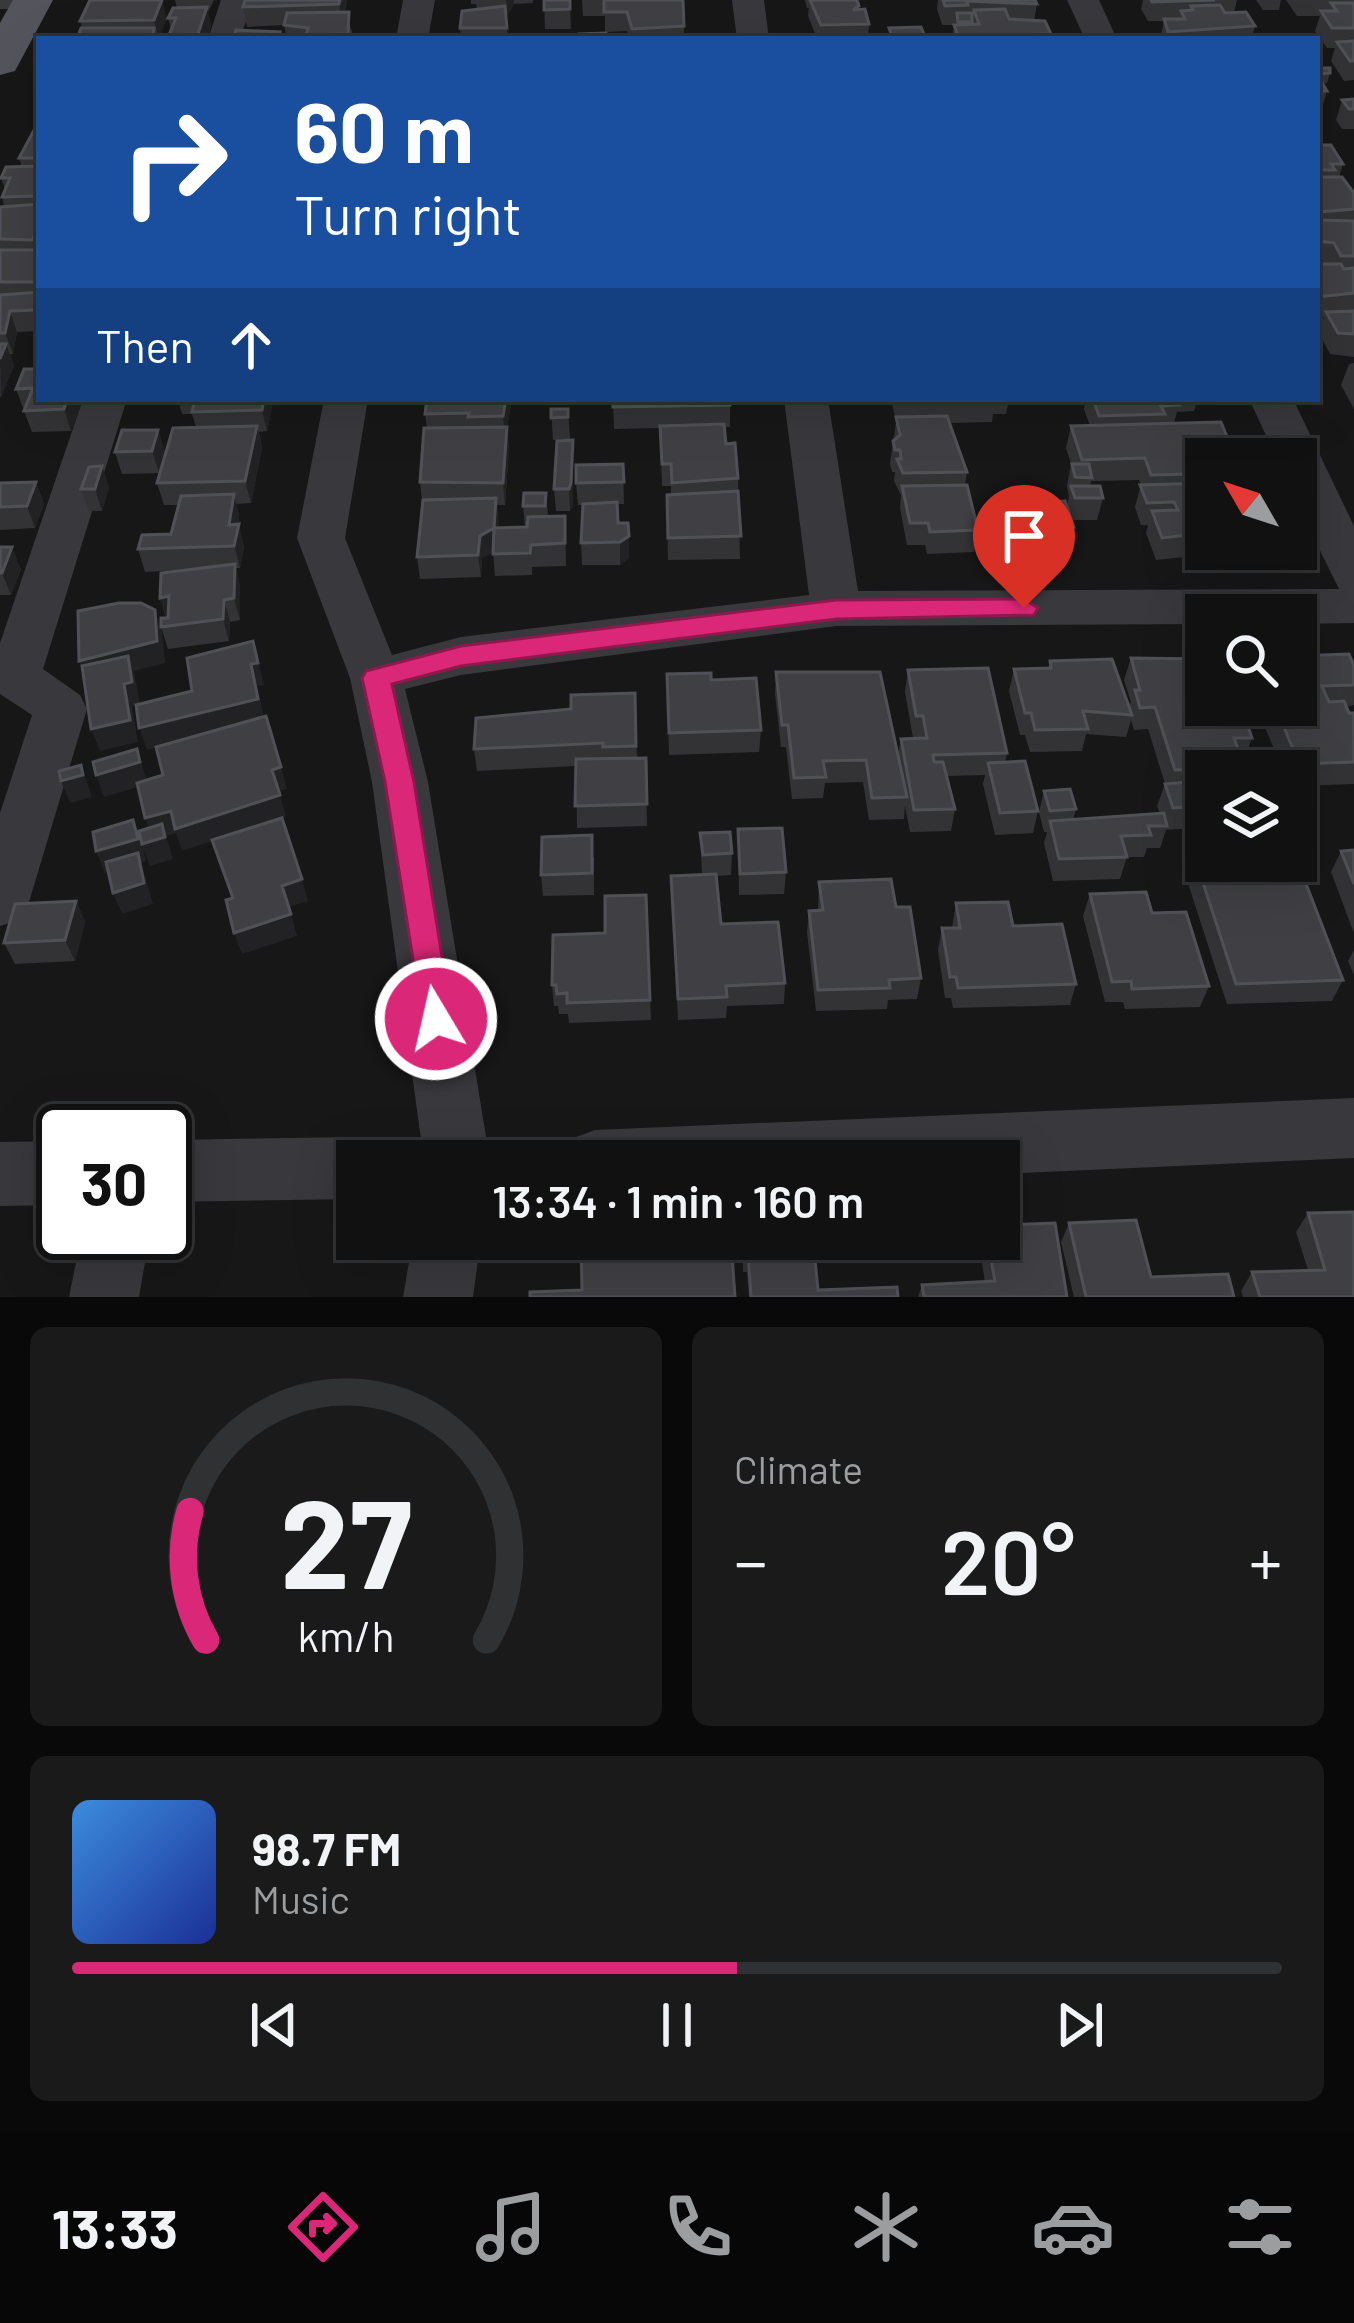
<!DOCTYPE html>
<meta charset="utf-8">
<style>
:root{--surface:#111112;--page:#1a1a1b;--text:#f1f3f6;--muted:#9c9d9f;--line:#303132;--accent:#db2777}
body{margin:0;font-family:Barlow,sans-serif;background:var(--page);color:var(--text);height:100vh;display:flex;flex-direction:column;font-size:45px;white-space:nowrap}
*{box-sizing:border-box;margin:0}
p{font-size:39px;color:var(--muted)}
.icon{flex:none;width:66px;height:66px;fill:none;stroke:currentColor;stroke-width:2;stroke-linecap:round;stroke-linejoin:round}
.map{position:relative;height:1297px;overflow:hidden}
.sheet{display:flex;flex-direction:column;gap:30px;padding:30px;background:#09090a;flex:1}
.sheet>*{flex:none}
.top-card{position:absolute;left:36px;top:36px;width:1284px;height:366px;border-radius:0px;box-shadow:0 12px 48px #0002,0 0 0 3px var(--line);background:#1a4fa0;color:#fff;overflow:hidden}
.needle{width:78px;rotate:309deg}
.buttons{position:absolute;left:1185px;top:438px;display:grid;gap:24px}
.buttons a{display:grid;place-items:center;width:132px;height:132px;border-radius:0px;background:var(--surface);box-shadow:0 12px 48px #0002,0 0 0 3px var(--line);font-size:60px}
.speed{position:absolute;left:36px;top:1104px;display:flex;gap:24px;font-size:60px;font-weight:700;text-align:center}
.speed>*{display:grid;place-content:center;width:156px;height:156px;border-radius:50%;background:var(--surface);box-shadow:0 12px 48px #0002,0 0 0 3px var(--line);line-height:1}
.speed .limit{border:6px solid #111;border-radius:18px;background:#fff;color:#111}
.pin{position:absolute;display:grid;place-items:center;width:102px;height:102px;color:#fff;margin:-123px -51px;border-radius:50% 50% 50% 0;rotate:-45deg;box-shadow:0 0 12px #0007}
.pin .icon{rotate:45deg}
.me{position:absolute;width:132px;margin:-66px;rotate:351deg;stroke-linejoin:round;filter:drop-shadow(0 0 9px #0008)}
.turn{display:flex;align-items:center;gap:42px;height:252px;padding:0 60px;font-size:54px}
.turn .icon{width:156px;height:156px;stroke-width:2.5}
.turn b{display:block;font-size:84px;line-height:102px}
.then{display:flex;align-items:center;height:114px;padding:0 60px;background:#0003;gap:24px;font-size:45px}
.big{font-size:90px;font-weight:600;line-height:1.1}
.sheet .card{flex:1;display:flex;flex-direction:column;justify-content:center;gap:18px;min-width:0;padding:0 42px;border-radius:18px;background:var(--page)}
.sheet .dial{align-items:center;gap:0}
.dial svg{height:312px;overflow:visible;fill:none;stroke:var(--line);stroke-width:7;stroke-linecap:round;text-anchor:middle}
.dial text{fill:var(--text);stroke:none}
.song{display:flex;align-items:center;gap:36px}
.cover{width:144px;height:144px;border-radius:18px;background:linear-gradient(135deg,hsl(210 70% 55%),hsl(230 70% 35%))}
.played{height:12px;border-radius:6px;background:linear-gradient(90deg,var(--accent) 55%,var(--line) 55%)}
.keys{display:flex;justify-content:space-around;direction:ltr}
.heat{display:flex;justify-content:space-between;align-items:center;font-size:66px;direction:ltr}
.sheet .tiles{flex:1;display:grid;gap:30px;grid-template-columns:1fr 1fr}
.card:last-child{grid-column:span 2}
.trip{position:absolute;left:336px;top:1140px;width:684px;height:120px;border-radius:0px;background:var(--surface);box-shadow:0 12px 48px #0002,0 0 0 3px var(--line);font-weight:600;line-height:120px;text-align:center}
.tab-bar{display:flex;height:192px;justify-content:space-around;align-items:center;background:#070707;color:var(--muted)}
.tab-bar .icon{width:84px;height:84px}
.tab-bar .on{color:var(--accent)}
.tab-bar b{font-size:54px;color:var(--text)}
.map>svg:first-child{display:block}
.lines{fill:none;stroke-linecap:round;stroke-linejoin:round}
.minor{fill:#38383d;fill-rule:evenodd}
.major{fill:#54555c;fill-rule:evenodd}
.wall{fill:#333336}
.shaded-wall{fill:#222224}
.building{fill:#404044;stroke:#505156;stroke-width:3}
.route{fill:#db2777;stroke:#8e194d;stroke-width:3}
</style>
<div class="map">
<svg width="1354" height="1297" viewBox="0 0 1354 1297">
<rect width="100%" height="100%" fill="#171718"/>
<g class="lines">
<path class="minor" d="M0,0H49L33,9H0Z
M221,0H253L240,39H208Z
M403,0H435L428,39H396Z
M732,0H764L769,39H737Z
M1067,0H1099L1117,39H1085Z
M83,399H127L43,669L80,695L87,709L29,902L21,919L0,926V813L32,715L0,694V643Z
M324,399H368L345,538L392,655L461,637L809,595L784,399H828L858,591L1339,589L1296,502V459H1277L1249,399H1293L1354,526V623L1296,624V615H1206V624L836,626L461,675L405,689L428,782L490,1161H424L372,782L350,678L297,538Z
M1354,1098V1158L999,1174V1161H562L571,1139L595,1130Z
M357,1137L381,1146L387,1161H357V1199L165,1202V1140Z
M63,1141V1205L0,1206V1142Z
M82,1233H150L139,1297H69Z
M413,1239H481L473,1297H403Z"/>
<path class="major" d="M13,0H53L15,71L0,75V23Z"/>
</g>
<path class="wall" d="M162,0L159,39H77L82,28L80,21Z
M175,0H214L208,12L211,26L207,39H170L171,30L168,18L177,8Z
M245,0H347L345,12L352,31V39H287L284,25L247,27L243,7Z
M471,0H533V3L514,4L506,17L508,36H461L460,28L477,9L476,4H471Z
M544,0H570L571,29H545Z
M582,0H683L684,36L692,39H629L627,31L605,32V16H583Z
M805,0H857L859,10L869,24L868,39H812V36H816L808,16L809,8H807Z
M938,0H1035L1037,4L1034,21L1051,34L1050,39H952L954,25H942L937,9Z
M1143,0H1237L1234,12L1255,26L1252,36L1254,39H1160L1164,21H1148L1141,9Z
M1256,0H1281L1279,10H1263Z
M1286,0H1354V80L1344,81L1331,61L1335,48H1327L1315,31L1320,16H1297Z
M1317,68L1330,73L1327,83L1323,84L1327,91L1321,111H1317Z
M1354,99V129H1342L1336,120L1342,100Z
M39,129V331L17,332L13,354H10L14,366L0,398V207L4,206L2,197L5,189L1,178L22,167L19,158Z
M1317,145L1343,164L1339,177L1354,193V357L1330,354L1319,333L1324,317L1317,318V264H1326L1317,263Z
M1354,363V409L1341,385L1349,364Z
M24,369L39,399H83L71,431L32,432L16,389Z
M178,399H272L273,402L267,431L259,432L262,448L251,503L236,504L239,516L238,524L244,547L240,568H236L240,586V620L230,622L229,641L168,649L161,627L166,618L160,598L180,570L145,572L138,549L171,534L179,505H164L157,483L196,427L192,414H182Z
M512,399L507,427L509,449L505,505H497L498,528L525,527L523,506L546,493L548,516H565L566,566L532,567V575L495,576L493,552L482,558L481,577L420,579L417,557L422,501L420,482L427,428L425,414Z
M530,399H569V400L530,401Z
M613,399L730,405V427H724L726,444L738,478L740,559L668,560L667,495H671V486H662L660,428L614,429Z
M891,399H1009L1006,414H993L992,422L949,423L967,472L965,485L978,530L974,552L927,554L925,545H907L900,508L901,495L894,481L895,472H892L890,463L896,422Z
M1086,399H1198L1194,411L1177,412L1174,423L1206,459V549H1241L1240,551L1156,560L1146,533L1148,525H1141L1135,507L1141,485L1139,480L1091,481L1090,486L1103,498L1097,520H1071L1074,527L1068,550L1031,551L1023,524L1028,502L1067,506L1069,496L1067,486L1071,464L1066,448L1071,426H1090L1084,409Z
M551,409H568L570,439L553,440Z
M158,430L165,452L159,473L122,474L115,452Z
M573,440V505L570,511H556L554,489Z
M623,464L624,504H617L618,523L629,558L620,565H582L581,543L583,505H578L576,483Z
M102,466L109,488L102,511H89L81,489Z
M36,482L44,504L35,528L0,530V483Z
M0,547L21,569L11,595H0Z
M1131,658L1206,705H1296L1354,666V705L1346,707L1349,713H1354V784L1296,786V771H1283L1258,710L1251,727H1249L1252,738L1244,760H1242L1245,768L1244,771H1206V827L1166,830L1160,848H1147L1144,857H1127L1120,879L1053,881L1044,843L1047,832H1044L1039,812L1044,791L1076,809L1073,820L1160,814L1157,806L1165,784L1148,729L1134,730L1131,720L1126,737L1086,734L1082,751L1030,752L1025,735H1020L1009,691L1014,669L1048,668L1050,661L1129,707L1131,702L1124,680Z
M908,670L1007,753L1005,762L1038,811L1033,833L995,835L983,784L985,775L946,776L955,809L951,831L910,832L905,806L904,819L869,820L863,782L825,783L823,798L792,799L786,747H781L775,694L776,672L898,755L901,739L913,738L905,692Z
M667,674L711,680L761,730L759,752L669,755Z
M635,693L637,758H646L647,826L577,828L576,766L477,771L474,749L571,709Z
M1296,805L1306,832L1296,853Z
M738,829L786,872L784,894L739,895Z
M700,833L732,853L731,875L716,876L721,924L785,983L784,1004L727,1006L726,1018L678,1020L671,876L702,875Z
M1354,850V933L1331,872L1341,851Z
M1194,855L1286,881L1343,980L1332,1001L1227,1004L1186,877Z
M594,857V895L543,896L541,875Z
M819,882L896,907L921,978L917,999L888,1000L887,1009L816,1011L807,932L809,911L818,910Z
M1090,894L1152,913L1209,986L1200,1007L1125,1009L1123,1002H1105L1083,916Z
M646,895L651,1020L569,1023L568,1014H559L558,1006H554L552,985Z
M76,901L85,922L75,961L15,964L4,943Z
M956,903L1013,926L1076,984L1070,1005L953,1008L951,998H945L938,950L942,928H952Z
M1354,950V975L1348,961Z
M1308,1213L1354,1297H1243L1241,1291L1252,1272L1308,1270L1296,1232Z
M1069,1223L1151,1277L1234,1297H1074L1061,1242Z
M743,1239L818,1290L898,1297H749L747,1272H743Z
M980,1239H999L1067,1297H918L922,1285L985,1282L979,1244Z"/>
<path class="shaded-wall" d="M162,0L167,18L159,39L154,20Z
M340,0H347L342,24L339,4Z
M506,0H514V4L507,17Z
M207,7L211,26L207,39H199L198,34Z
M39,229V260L32,240Z
M10,311L17,332L13,354L5,333Z
M6,344L14,366L1,398L0,359Z
M67,399H83L71,431L64,409Z
M263,399H272L273,402L267,431L262,410Z
M506,399L512,400L507,427L509,449L505,505L503,483L505,438L503,416Z
M257,426L262,448L251,503L245,481Z
M158,430L165,452L159,473L152,451Z
M573,440V505L570,511L569,489Z
M102,466L109,488L102,511L95,489Z
M36,482L44,504L35,528L27,506Z
M234,494L239,516L237,531L239,524L244,547L240,568L229,525Z
M496,498L499,520L496,550L494,528Z
M494,528L496,550L482,558L481,577L478,555L480,536Z
M629,536V558L620,565V542Z
M12,547L21,569L11,595L2,573Z
M235,564L240,586V620L234,598Z
M169,596L176,618L167,620L160,598Z
M224,600L230,622L229,641L223,619Z
M155,610L162,632L165,663L134,671L140,704L132,706L138,742L100,751L91,729L124,684L87,683L79,661Z
M253,641L264,685L257,686L265,721L147,750L139,728L251,664Z
M137,749L148,784L104,797L96,775Z
M81,765L92,797L70,803L61,781Z
M281,767L287,789L278,791L272,770Z
M280,795L286,817L182,851L176,833L166,836L173,859L150,866L143,848L146,861L141,862L153,904L122,914L113,893L140,862L105,873L96,851L133,820L142,844L153,840L145,818L171,811Z
M302,879L308,901L289,907L282,886Z
M76,901L85,922L75,961L65,940Z
M291,914L297,936L242,954L234,933Z"/>
<path class="building" d="M90,0H162L154,20L80,21Z
M245,0H340L339,4L243,7Z
M544,0H570V9L544,10Z
M604,0H683L684,26L632,29L627,12H604Z
M810,0H857L859,6L853,10L865,9L869,24L821,25Z
M943,0H1035L1037,4L966,1L968,5L945,6Z
M1151,0H1215L1152,2Z
M1331,3H1354V28H1332L1321,11H1337Z
M1220,5L1225,13L1246,12L1255,26L1168,32L1164,19H1185L1181,11L1193,10L1191,6Z
M505,6L507,28H460L462,11Z
M207,7L198,34L169,35L176,18H168L173,8Z
M1005,9L1009,19L1045,21L1051,34L958,36L954,25L979,24L974,10Z
M349,12L348,34L306,35L308,28L284,25L287,13Z
M957,13H972V22H958Z
M921,27L925,37L893,39L889,28Z
M81,28H154L152,39H77Z
M236,30L280,32L278,39H233Z
M606,33V39H579V34Z
M853,35L855,39H813L812,36Z
M1187,35H1251L1254,39H1190Z
M459,36H510L508,39H459Z
M655,36H692V39H645Z
M1354,41V61H1350L1337,42Z
M1317,68H1330V73L1317,74Z
M1317,81H1321L1327,91H1317Z
M1354,99V109H1349L1342,100Z
M39,129V158H19L34,130Z
M1317,145H1331L1343,164H1331L1335,170H1317Z
M39,166V196L2,197L10,178H1L6,167Z
M1317,177H1342L1354,193V209L1318,212Z
M39,204V229L32,240L0,239V207Z
M1317,220L1354,221V256H1341L1334,243L1317,241Z
M0,250H39V282H0Z
M1317,264H1341L1344,269L1354,268V293L1317,297Z
M39,292V303L36,310L10,311L5,333H0V295Z
M1354,311V334L1338,333L1326,312Z
M0,344H6L0,359Z
M24,369H39V399H67L64,409L24,411L33,388L16,389Z
M195,399H264L262,410L192,412Z
M427,399H506L503,416L468,417L469,413L425,414Z
M613,399H730V405L613,407Z
M898,399H995L996,400L899,402Z
M1093,399H1176L1179,405L1161,406L1165,414L1099,416Z
M551,409H568V417L551,418Z
M947,416L967,472L903,473L897,459H901L900,450H895L893,441L900,435L896,417Z
M1221,422L1236,459H1206L1204,473L1196,453H1186L1194,474L1151,475L1145,458L1082,460L1071,426Z
M724,424L726,444L735,443L738,478L672,483L671,464H662L660,426Z
M257,426L245,481L157,483L173,428Z
M507,427L503,483L420,482L424,428Z
M122,430H158L152,451L115,452Z
M573,440L571,483L569,489H554L557,441Z
M623,464L624,482L576,483V465Z
M1072,464H1089L1092,478L1075,477Z
M102,466L95,489H81L89,467Z
M36,482L27,506L0,507V483Z
M1206,483V533L1162,538L1152,511L1178,510L1174,502L1147,503L1140,485Z
M967,485L978,530L930,532L928,523H910L902,486Z
M1071,486H1100L1103,498H1075Z
M738,491L741,536L668,538L667,495Z
M524,493H546L545,506H523Z
M234,494L229,525L239,524L234,546L138,549L142,535L171,534L181,496Z
M496,498L494,528L527,527L528,517L565,516V543L531,545L530,553L493,554L494,528L480,536L478,555L417,557L423,500Z
M1065,501L1074,527L1036,529L1028,502Z
M617,502L618,523H628L629,536L620,542L581,543L583,504Z
M0,547H12L2,573H0Z
M235,564L234,598L224,600L223,619L161,627V618H168L169,596L160,598L161,573Z
M119,603H141L155,610L157,641L79,661L78,611Z
M253,641L258,663L251,664L258,699L139,728L136,705L192,691L187,658Z
M1349,654L1354,666V685L1322,686L1329,702L1344,701L1349,713H1354V762L1299,764L1275,705H1296V656Z
M128,656L132,682L124,684L130,720L91,729L82,666Z
M1131,658L1206,659V705H1260L1241,706L1252,738H1234L1245,768L1175,770L1155,707L1140,708L1135,690H1140Z
M1112,659L1132,715L1083,711L1088,729L1035,730L1031,713H1025L1014,669L1051,668L1050,661Z
M988,668L1007,753L933,755L934,762H943L955,809L914,810L901,739L927,738L923,716H916L908,670Z
M776,672H880L907,797L872,798L866,760L823,761L826,777L794,778L788,725H782Z
M711,673V680L756,678L761,730L669,733L667,674Z
M635,693L636,746L603,747V743L474,749L476,718L571,709V695Z
M266,716L281,767L272,770L280,795L175,829L171,811L145,818L137,783L163,775L156,747Z
M137,749L140,762L96,775L93,762Z
M646,758L647,804L575,806L576,759Z
M1025,761L1038,811L1000,813L988,763Z
M81,765L83,775L61,781L59,771Z
M1198,781L1206,790V806L1173,808L1165,784Z
M1070,789L1076,809L1050,811L1044,791Z
M1296,805L1306,832H1296Z
M1164,813L1167,826H1148L1151,835L1121,836L1127,857L1059,859L1050,821Z
M282,818L302,879L282,886L291,914L234,933L226,900L233,898L212,840Z
M133,820L138,839L96,851L93,832Z
M162,824L165,837L142,844L139,831Z
M782,828L786,872L740,874L738,829Z
M730,832L732,853L703,855L700,833Z
M592,835V873L541,875L542,837Z
M1354,850V884L1341,851Z
M138,853L144,883L113,893L106,862Z
M1194,855H1206V861H1278L1286,881H1305L1343,980L1236,984Z
M716,874L721,924L778,922L785,983L726,986L727,997L678,999L671,876Z
M891,879L896,907H910L921,978L889,980L890,988L818,990L809,911L823,910L819,882Z
M1146,892L1152,913L1186,912L1209,986L1132,989L1131,981L1112,982L1090,894Z
M646,895L650,1000L567,1003V993L557,994L556,985H552L553,935L605,933V896Z
M76,901L65,940L4,943L15,904Z
M1008,902L1013,926L1062,924L1076,984L958,988L956,977H950L942,928H960L956,903Z
M1354,1212V1297H1260L1252,1272L1325,1270L1308,1213Z
M1136,1220L1151,1277L1228,1274L1234,1297H1086L1069,1223Z
M1055,1223L1067,1297H924L922,1285L995,1281L987,1239H999V1225Z
M630,1239H731L735,1297H530V1292L582,1290L581,1241Z
M743,1239H813L818,1290L897,1287L898,1297H751L748,1253L744,1254Z"/>
<path class="route" d="M1024,599L1038,608L1034,615L836,619L461,666L392,684L414,782L452,1019L447,1029L436,1034L424,1029L385,782L362,678L366,671L461,646L836,600Z"/>
</svg>
<div class="buttons">
<a><svg class="needle" viewBox="-14 -14 28 28"><path d="M0-13l5 13h-10z" fill="#e53935"/><path d="M0 13l5-13h-10z" fill="#9c9d9f"/></svg></a>
<a><svg class="icon" aria-label="search" viewBox="0 0 24 24"><circle cx="10" cy="10" r="6"/><path d="M15 15l6 6"/></svg></a>
<a><svg class="icon" aria-label="layers" viewBox="0 0 24 24"><path d="M12 4l9 5-9 5-9-5zM3 14l9 5 9-5"/></svg></a>
</div>
<div class="speed"><div class="limit">30</div></div>
<div class="pin" style="left:1024px;top:608px;background:#d93025"><svg class="icon" aria-label="arrive" viewBox="0 0 24 24"><path d="M6 21V4h12l-3 4 3 4H6"/></svg></div>
<svg class="me" style="left:436px;top:1019px" viewBox="-20 -20 40 40"><circle r="17" fill="#db2777" stroke="#fff" stroke-width="3"/><path d="M0-11L8 9 0 5-8 9z" fill="#fff"/></svg>
<div class="trip">13:34 · 1 min · 160 m</div>
<div class="top-card">
<div class="turn"><svg class="icon" aria-label="right" viewBox="0 0 24 24"><path d="M7 20v-9h11M14 6l5 5-5 5"/></svg><div><b>60 m</b>Turn right</div></div>
<div class="then">Then<svg class="icon" aria-label="ahead" viewBox="0 0 24 24"><path d="M12 20V5M6 11l6-6 6 6"/></svg></div>
</div>
</div>
<section class="sheet">
<div class="tiles">
<div class="card dial"><svg viewBox="0 0 100 80">
<path d="M14 69A42 42 0 1 1 86 69"/>
<path d="M14 69A42 42 0 0 1 10 36" stroke="#db2777"/>
<text x="50" y="56" font-size="32" font-weight="700">27</text>
<text x="50" y="72" font-size="11">km/h</text>
</svg></div>
<div class="card"><p>Climate</p>
<div class="heat"><a>−</a><b class="big">20°</b><a>+</a></div>
</div>
<div class="card">
<div class="song"><i class="cover"></i><div><b>98.7 FM</b><p>Music</p></div></div>
<div class="played"></div>
<div class="keys"><svg class="icon" aria-label="previous" viewBox="0 0 24 24"><path d="M18 5L8 12l10 7zM5 5v14"/></svg><svg class="icon" aria-label="pause" viewBox="0 0 24 24"><path d="M8 5v14M16 5v14"/></svg><svg class="icon" aria-label="next" viewBox="0 0 24 24"><path d="M6 5l10 7-10 7zM19 5v14"/></svg></div>
</div>
</div>
</section>
<nav class="tab-bar">
<b>13:33</b>
<svg class="icon on" aria-label="directions" viewBox="0 0 24 24"><path d="M12 3l9 9-9 9-9-9zM9 14v-3h6M13 9l2 2-2 2"/></svg>
<svg class="icon" aria-label="music" viewBox="0 0 24 24"><path d="M9 18V5l10-2v13"/><circle cx="6" cy="18" r="3"/><circle cx="16" cy="16" r="3"/></svg>
<svg class="icon" aria-label="phone" viewBox="0 0 24 24"><path d="M5 4h4l2 5-3 2q2 4 5 5l2-3 5 2v4C11 20 4 13 5 4z"/></svg>
<svg class="icon" aria-label="climate" viewBox="0 0 24 24"><path d="M12 3v18M4 7l16 10M4 17L20 7"/></svg>
<svg class="icon" aria-label="car" viewBox="0 0 24 24"><path d="M5 17H2v-5l4-1 3-4h7l3 4 3 1v5h-3M9 17h6M6 11h13"/><circle cx="7" cy="17" r="2"/><circle cx="17" cy="17" r="2"/></svg>
<svg class="icon" aria-label="filters" viewBox="0 0 24 24"><path d="M4 7h16M4 17h16"/><circle cx="9" cy="7" r="2"/><circle cx="15" cy="17" r="2"/></svg>
</nav>
